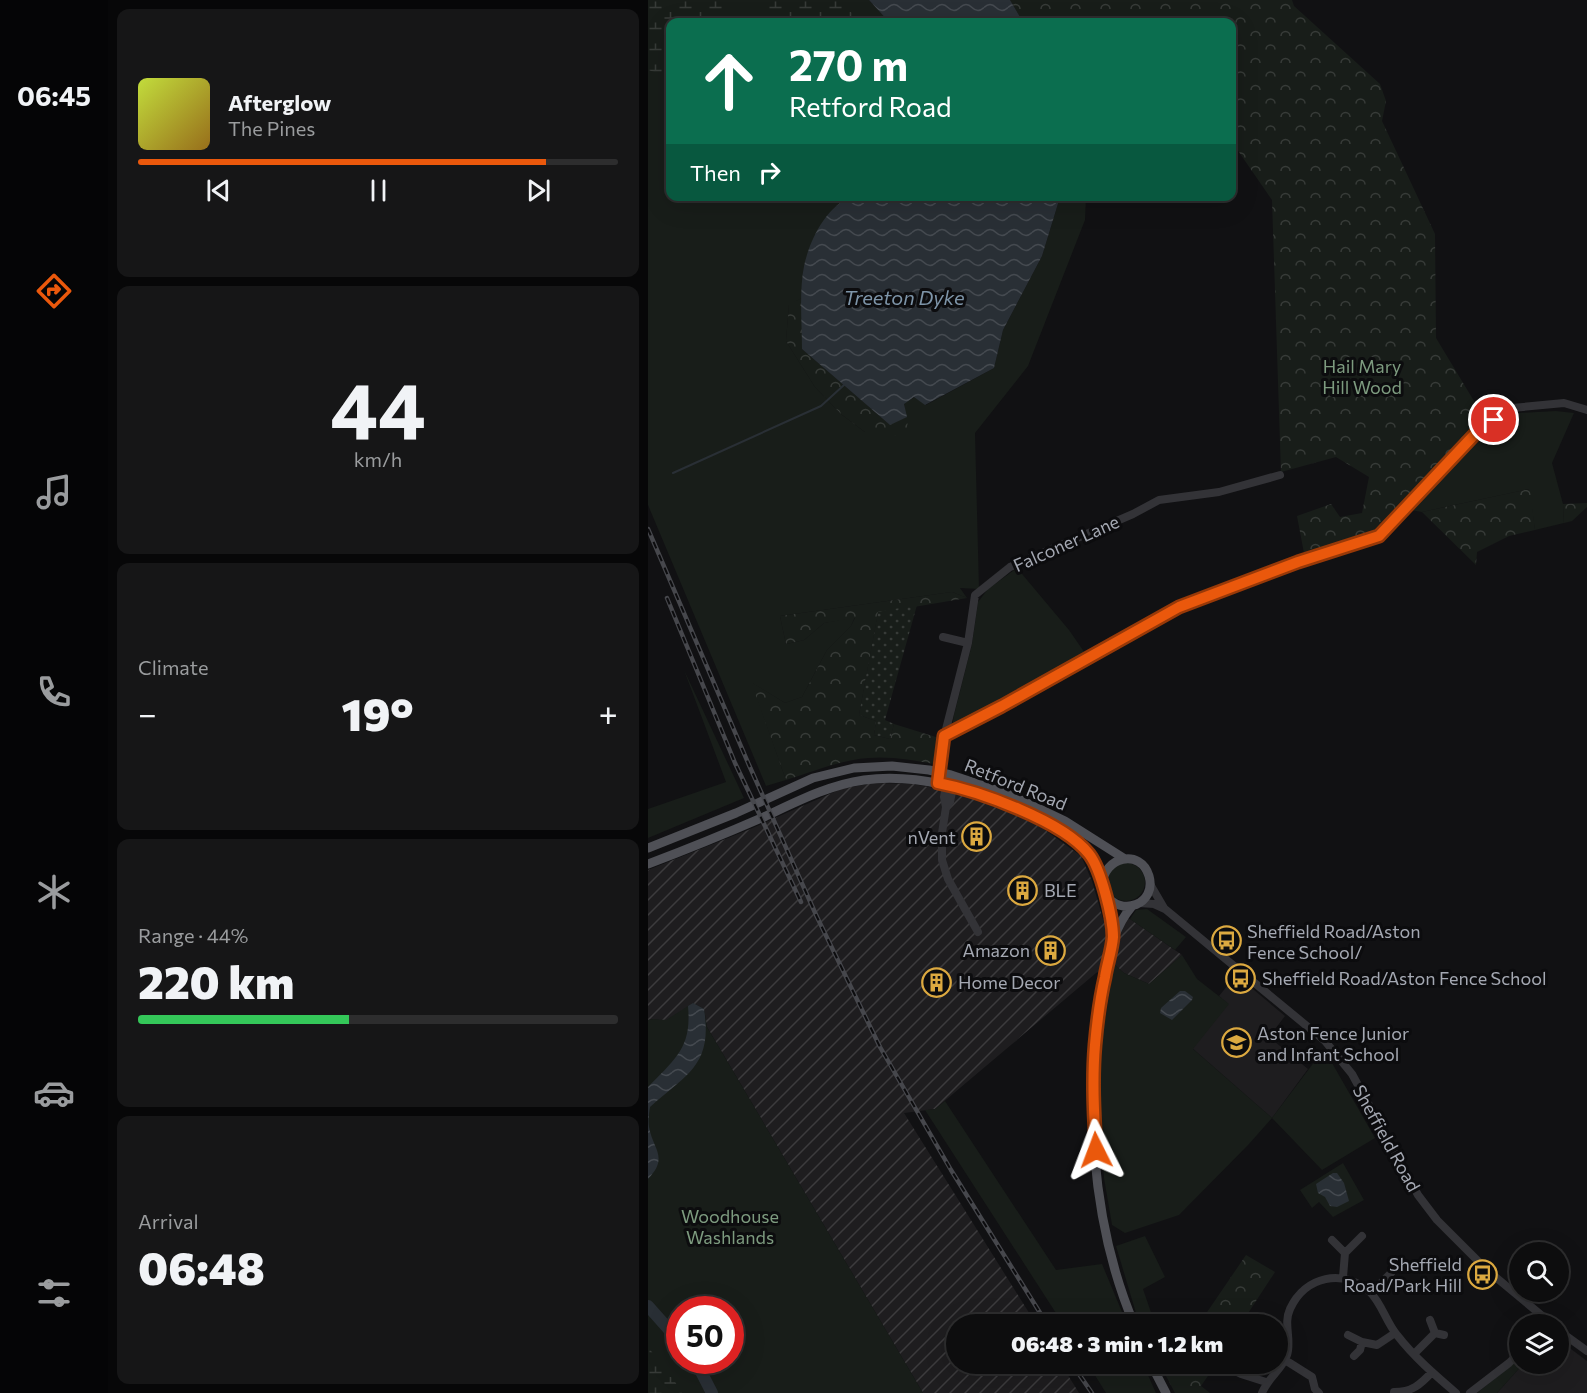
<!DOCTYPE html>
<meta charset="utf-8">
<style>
:root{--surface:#0d0d0e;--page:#161617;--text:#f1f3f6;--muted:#9a9c9e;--line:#2d2d2e;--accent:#ea580c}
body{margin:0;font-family:Commissioner,sans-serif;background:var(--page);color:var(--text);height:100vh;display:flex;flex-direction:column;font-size:22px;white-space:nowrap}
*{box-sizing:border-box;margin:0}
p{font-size:20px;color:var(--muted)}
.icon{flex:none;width:33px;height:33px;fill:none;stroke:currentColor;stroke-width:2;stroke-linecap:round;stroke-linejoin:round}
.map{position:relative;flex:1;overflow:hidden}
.side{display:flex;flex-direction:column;gap:9px;padding:9px;background:#070708;width:540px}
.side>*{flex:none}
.hud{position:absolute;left:18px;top:18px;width:570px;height:183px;border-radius:12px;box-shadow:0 6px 24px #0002,0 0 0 2px var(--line);background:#0b6e4f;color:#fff;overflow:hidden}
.fabs{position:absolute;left:861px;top:1242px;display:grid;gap:12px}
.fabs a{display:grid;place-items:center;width:60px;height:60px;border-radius:50%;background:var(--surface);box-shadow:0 6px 24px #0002,0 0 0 2px var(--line);font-size:30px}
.speed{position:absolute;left:18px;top:1296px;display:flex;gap:12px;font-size:30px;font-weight:700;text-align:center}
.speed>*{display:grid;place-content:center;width:78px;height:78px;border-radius:50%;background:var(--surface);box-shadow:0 6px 24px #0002,0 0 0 2px var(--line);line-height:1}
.speed .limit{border:9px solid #d22;background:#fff;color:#111}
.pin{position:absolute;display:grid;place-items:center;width:51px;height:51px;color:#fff;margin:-26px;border:3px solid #fff;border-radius:50%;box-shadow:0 2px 6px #0007}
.me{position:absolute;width:66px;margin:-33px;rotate:357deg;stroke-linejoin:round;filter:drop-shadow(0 0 4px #0008)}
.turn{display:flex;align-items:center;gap:21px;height:126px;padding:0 24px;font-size:27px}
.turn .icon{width:78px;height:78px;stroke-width:2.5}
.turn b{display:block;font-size:42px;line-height:51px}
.then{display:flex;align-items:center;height:57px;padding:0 24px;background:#0003;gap:12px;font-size:22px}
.big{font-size:45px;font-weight:800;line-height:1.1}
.side .card{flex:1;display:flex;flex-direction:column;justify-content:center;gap:9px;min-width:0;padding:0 21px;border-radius:12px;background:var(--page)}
.side .dial{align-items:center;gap:0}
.dial b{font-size:78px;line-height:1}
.song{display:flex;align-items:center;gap:18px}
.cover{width:72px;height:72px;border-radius:9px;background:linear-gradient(135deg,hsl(70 70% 55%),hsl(40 70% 35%))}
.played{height:6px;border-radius:3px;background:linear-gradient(90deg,var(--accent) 85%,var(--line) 85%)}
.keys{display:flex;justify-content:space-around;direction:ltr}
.heat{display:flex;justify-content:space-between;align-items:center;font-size:33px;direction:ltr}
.charge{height:9px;border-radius:4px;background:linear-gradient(90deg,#34c759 44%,var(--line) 0)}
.trip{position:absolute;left:298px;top:1314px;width:342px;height:60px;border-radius:30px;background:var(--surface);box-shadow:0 6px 24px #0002,0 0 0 2px var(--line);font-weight:800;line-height:60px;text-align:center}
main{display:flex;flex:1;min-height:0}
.menu{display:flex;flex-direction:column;width:108px;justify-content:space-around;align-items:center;background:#050506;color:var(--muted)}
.menu .icon{width:42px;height:42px}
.menu .selected{color:var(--accent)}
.menu b{font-size:27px;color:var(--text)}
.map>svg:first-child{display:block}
.built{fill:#1e1d1f}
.industrial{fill:url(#industrial-furrows)}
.green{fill:#181d19;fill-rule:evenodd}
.forest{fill:url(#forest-crowns)}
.wetland{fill:url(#wetland-marsh)}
.garden{fill:url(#garden-dots)}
.water{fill:url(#water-waves)}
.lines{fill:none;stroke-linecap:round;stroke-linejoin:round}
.stream{stroke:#292f35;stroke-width:2}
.river{stroke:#292f35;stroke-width:12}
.minor{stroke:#333337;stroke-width:8}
.major{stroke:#4f5056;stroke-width:9}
.rail-casing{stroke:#46474c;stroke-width:4.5}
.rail{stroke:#0c0c0e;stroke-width:2;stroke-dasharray:7;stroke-linecap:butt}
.route-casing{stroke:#983908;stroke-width:15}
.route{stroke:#ea580c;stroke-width:10}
.labels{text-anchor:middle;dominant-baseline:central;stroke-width:6;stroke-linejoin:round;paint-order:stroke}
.park-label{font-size:18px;fill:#7d9b7f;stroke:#0c0c0e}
.street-label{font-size:18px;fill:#a4a8b2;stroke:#0c0c0e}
.poi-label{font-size:18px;fill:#a4a8b2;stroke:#0c0c0e;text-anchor:start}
.water-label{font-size:20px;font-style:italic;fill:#7e95a9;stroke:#0c0c0e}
</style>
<main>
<nav class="menu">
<b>06:45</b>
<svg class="icon selected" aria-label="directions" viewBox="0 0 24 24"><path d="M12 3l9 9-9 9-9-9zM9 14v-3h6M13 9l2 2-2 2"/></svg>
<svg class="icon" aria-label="music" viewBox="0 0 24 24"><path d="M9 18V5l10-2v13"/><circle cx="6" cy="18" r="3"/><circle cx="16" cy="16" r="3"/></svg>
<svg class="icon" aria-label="phone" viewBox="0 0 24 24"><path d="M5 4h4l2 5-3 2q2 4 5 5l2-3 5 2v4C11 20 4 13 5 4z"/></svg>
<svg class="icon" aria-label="climate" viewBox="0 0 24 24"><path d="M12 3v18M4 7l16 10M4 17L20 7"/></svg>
<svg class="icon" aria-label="car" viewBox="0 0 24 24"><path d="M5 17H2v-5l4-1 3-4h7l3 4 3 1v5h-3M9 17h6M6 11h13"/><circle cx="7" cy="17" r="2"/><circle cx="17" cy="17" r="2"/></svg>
<svg class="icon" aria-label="filters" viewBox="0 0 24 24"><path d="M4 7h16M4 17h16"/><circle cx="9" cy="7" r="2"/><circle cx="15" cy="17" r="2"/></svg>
</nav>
<section class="side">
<div class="card">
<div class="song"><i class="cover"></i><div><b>Afterglow</b><p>The Pines</p></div></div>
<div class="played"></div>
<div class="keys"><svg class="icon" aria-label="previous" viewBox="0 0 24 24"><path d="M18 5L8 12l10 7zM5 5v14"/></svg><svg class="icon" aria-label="pause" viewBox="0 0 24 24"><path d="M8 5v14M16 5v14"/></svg><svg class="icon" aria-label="next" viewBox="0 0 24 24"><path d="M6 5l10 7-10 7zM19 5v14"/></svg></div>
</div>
<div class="card dial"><b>44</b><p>km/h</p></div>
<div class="card"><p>Climate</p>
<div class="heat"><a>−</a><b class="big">19°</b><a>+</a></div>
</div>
<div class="card"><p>Range · 44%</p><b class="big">220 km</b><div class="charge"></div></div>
<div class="card"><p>Arrival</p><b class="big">06:48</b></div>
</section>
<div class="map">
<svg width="939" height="1393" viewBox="0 0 939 1393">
<defs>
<pattern id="industrial-furrows" width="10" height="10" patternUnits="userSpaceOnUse" patternTransform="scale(1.5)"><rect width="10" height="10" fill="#1e1d1f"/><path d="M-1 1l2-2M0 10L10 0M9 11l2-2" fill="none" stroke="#3c3b3d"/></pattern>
<pattern id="forest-crowns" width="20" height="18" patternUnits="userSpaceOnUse" patternTransform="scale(1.5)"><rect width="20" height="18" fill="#181d19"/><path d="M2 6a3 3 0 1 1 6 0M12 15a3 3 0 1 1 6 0" fill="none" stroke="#373b38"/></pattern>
<pattern id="wetland-marsh" width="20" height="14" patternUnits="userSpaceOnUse" patternTransform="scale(1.5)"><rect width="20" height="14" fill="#181d19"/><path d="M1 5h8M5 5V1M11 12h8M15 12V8" fill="none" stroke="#373b38"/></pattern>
<pattern id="garden-dots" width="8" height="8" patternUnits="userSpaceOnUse" patternTransform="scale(1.5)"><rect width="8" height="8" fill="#181d19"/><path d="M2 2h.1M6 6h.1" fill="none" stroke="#373b38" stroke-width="1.8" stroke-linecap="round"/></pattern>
<pattern id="water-waves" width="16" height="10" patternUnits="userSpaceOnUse" patternTransform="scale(1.5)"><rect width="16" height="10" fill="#292f35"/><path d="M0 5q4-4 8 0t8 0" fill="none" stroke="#454a50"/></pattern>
</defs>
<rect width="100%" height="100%" fill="#111113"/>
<path class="built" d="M588,975L637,1016L621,1037L660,1069L624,1118L544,1048L580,1004L571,996Z
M911,1340L939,1361V1393H849L875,1364H910Z"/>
<path class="industrial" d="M225,783L265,784L306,792L350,807L393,827L433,856L444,881L455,919H482L534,955L501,984L476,973L466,964L448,973L287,1109L256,1113L388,1324H309V1364H413L431,1393H275L59,1027L56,1009L18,1021L5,1019L0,1020V870L100,830L193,789Z"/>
<path class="green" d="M0,0H221L241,22H22V196L204,197L192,202L156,266L154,298L141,305L138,341L167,387L193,414L217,432H259L256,403L267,397L278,405L346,368L355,330L394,256L412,197H438L437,220L380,366L327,433L331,589L312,588L319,598L304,592L132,616L138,644L156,640L176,623L207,617L203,626L179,650L154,697L137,703L104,683L138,780L118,786L0,505Z
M908,411L926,413L904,463L915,504L916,523L887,530L881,489L774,512L762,510L833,435L869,413Z
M369,568L421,630L439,656L305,728L304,726L306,715L324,644L330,602L340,589Z
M36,670L96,798L0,838V809L78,782Z
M459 882a19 19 0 1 1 38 0a19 19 0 1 1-38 0Z
M499,909L538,937L527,950L482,919L488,910Z
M534,955L549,979L581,1004L545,1049L624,1118L676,1049L727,1138L674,1170L624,1118L601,1144L531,1215L477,1233L464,1225L456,1178L452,1124V1052L466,964L476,973L501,984Z
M45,1003L56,1009L59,1027L275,1393H0V1020L5,1019L18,1020ZM32,1310H82V1360H32Z
M297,1101L408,1270L454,1264L479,1324H415L277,1110L287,1109Z
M695,1163L716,1200L685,1217L671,1202L664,1208L652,1190Z
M497,1236L517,1277L495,1289L507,1324H494L488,1313L468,1246Z
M871,1359L872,1364H875L849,1393H829Z
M440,1364H495L508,1393H458Z"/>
<path class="forest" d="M362,0H644L646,6L732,84L738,101L734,121L787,234L788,338L835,416L727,530L656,553L649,516L683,504L692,517L714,513L721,477L688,457L633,472L624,200L584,142V22H375Z
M154,298V349L241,424L259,417L260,432L237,438L217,432L193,414L167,387L138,341L141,304Z
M882,489L887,530L861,536L829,552L828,565L774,512Z
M939,503V507L924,521L916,523L915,504Z
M304,592L319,598L230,613L211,715L228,721L226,735L242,739L246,724L291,738L286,764C265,760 242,756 220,758C192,760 164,772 138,780L103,682L137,703L154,697L179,650L203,626L207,618L176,623L156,640L138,644L132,616Z
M598,1255L627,1272L593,1324H551Z
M524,1364H568L553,1386L562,1393H527L516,1372Z"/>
<path class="wetland" d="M0,0H74L79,22H22V77L0,70Z
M115,0H192L212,22H125Z
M0,1347L34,1391V1393H0Z"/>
<path class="garden" d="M269,605L237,720L246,724L242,739L226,735L228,721L211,715L230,612Z"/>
<path class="water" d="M221,0H362L375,22H241Z
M204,196L412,197L394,256L355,330L346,368L277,405L266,397L256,404L259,417L242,425L154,349C154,323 151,292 156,266C162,239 178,207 204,196Z
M532,991H537L545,997L544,1000L524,1020L512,1013L513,1008Z
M45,1003L56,1009C65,1065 39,1074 2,1107C1,1113 0,1121 1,1127C5,1150 21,1157 0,1179V1087C27,1059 44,1048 40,1006Z
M685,1173H689L696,1183L701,1201L689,1207L682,1206L677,1197L670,1193L668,1184Z"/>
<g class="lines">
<path class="stream" d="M25,473L173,406L196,385"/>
<path class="river" d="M0,1306L32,1342
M47,1360L64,1393"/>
<path class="minor" d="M295,637L320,643
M296,736L354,706L531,607L650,562L731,536L828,433L864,408L916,403L939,410
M303,775L305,787L302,802L298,807L294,833V860L300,879L330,932
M290,783L294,745L320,643L327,595L362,567L485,514L511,500L571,492L632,475
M298,807L296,797L299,780
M502,884L516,908
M491,903L506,904L517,909L677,1041L704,1074L770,1195L789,1220L839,1270L904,1324
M684,1240L697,1253
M695,1277L697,1253L714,1236
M723,1293L743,1273
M602,1320L610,1324
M910,1330L939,1351
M787,1333L796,1335
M700,1335L714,1342L729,1345L747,1333
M766,1354L787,1333L782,1320
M706,1356L712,1350L714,1342
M637,1360L664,1377L667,1389L671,1393
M573,1364L593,1374L618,1382
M746,1392C764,1392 772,1385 784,1372
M614,1393C620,1377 635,1369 639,1355C644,1340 635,1324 642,1309C657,1276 695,1268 722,1292C734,1304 738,1322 749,1335C766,1357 787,1375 808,1393
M822,1393L861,1363L872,1352"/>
<path class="major" d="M0,848L88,813L165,778L206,768L244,766L281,770L303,775L360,794L417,821L477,859
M0,864C40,849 79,833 118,816C150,801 181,785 216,780C269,773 322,789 370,810C395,821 426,832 442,855C450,866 453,881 457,894C473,918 509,904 501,876C493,848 455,856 454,886
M457,896L465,935
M484,906C464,930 462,953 456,982C434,1090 443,1223 486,1324
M503,1364L518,1393"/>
<defs>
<path id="rail" d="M0,529L101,765L169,917L232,1047L303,1170L399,1324
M19,598L87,763L153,902
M424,1364L444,1393"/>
</defs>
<use href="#rail" class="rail-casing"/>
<use href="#rail" class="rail"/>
</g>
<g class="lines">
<defs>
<path id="route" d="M448,1150C446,1114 444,1080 447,1045C449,1022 452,999 457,977C459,964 464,950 465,937C465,918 453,869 441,854C415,821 331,791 290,783L296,736L354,706L531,607L650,562L731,536L828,433L846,420"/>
</defs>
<use href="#route" class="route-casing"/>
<use href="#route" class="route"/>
</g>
<defs>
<symbol id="building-ring" viewBox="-11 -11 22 22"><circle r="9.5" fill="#0c0c0e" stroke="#dca940" stroke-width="1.5"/><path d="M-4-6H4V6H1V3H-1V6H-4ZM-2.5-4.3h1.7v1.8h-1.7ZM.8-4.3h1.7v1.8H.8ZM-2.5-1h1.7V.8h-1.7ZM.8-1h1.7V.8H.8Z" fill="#dca940"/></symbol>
<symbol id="bus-ring" viewBox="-11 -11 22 22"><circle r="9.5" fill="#0c0c0e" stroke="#dca940" stroke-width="1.5"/><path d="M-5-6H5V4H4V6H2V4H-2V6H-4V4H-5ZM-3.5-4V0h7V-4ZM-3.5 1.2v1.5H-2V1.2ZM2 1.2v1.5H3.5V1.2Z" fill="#dca940"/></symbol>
<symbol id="school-ring" viewBox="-11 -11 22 22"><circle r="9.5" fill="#0c0c0e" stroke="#dca940" stroke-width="1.5"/><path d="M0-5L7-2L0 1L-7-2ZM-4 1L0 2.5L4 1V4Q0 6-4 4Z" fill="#dca940"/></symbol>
</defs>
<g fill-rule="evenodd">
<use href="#building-ring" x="312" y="820" width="33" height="33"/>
<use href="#building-ring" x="358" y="874" width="33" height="33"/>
<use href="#bus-ring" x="562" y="924" width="33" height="33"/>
<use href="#building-ring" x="386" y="934" width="33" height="33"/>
<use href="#bus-ring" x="576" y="962" width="33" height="33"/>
<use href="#building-ring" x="272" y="966" width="33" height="33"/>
<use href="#school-ring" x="572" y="1026" width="33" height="33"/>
<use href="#bus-ring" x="818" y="1258" width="33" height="33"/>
</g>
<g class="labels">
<g class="park-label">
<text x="714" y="366">Hail Mary<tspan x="714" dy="21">Hill Wood</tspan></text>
<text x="82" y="1216">Woodhouse<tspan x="82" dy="21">Washlands</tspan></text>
</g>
<g class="street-label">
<text transform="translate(418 543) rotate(-24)">Falconer Lane</text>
<text transform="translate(368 784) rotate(22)">Retford Road</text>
<text transform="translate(739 1138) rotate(61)">Sheffield Road</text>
</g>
<g class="poi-label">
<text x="308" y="837" text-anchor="end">nVent</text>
<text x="396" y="890">BLE</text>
<text x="599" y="931">Sheffield Road/Aston<tspan x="599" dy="21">Fence School/</tspan></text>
<text x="382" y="950" text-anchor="end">Amazon</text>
<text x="614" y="978">Sheffield Road/Aston Fence School</text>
<text x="310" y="982">Home Decor</text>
<text x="609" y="1033">Aston Fence Junior<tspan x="609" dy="21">and Infant School</tspan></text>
<text x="814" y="1264" text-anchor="end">Sheffield<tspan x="814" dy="21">Road/Park Hill</tspan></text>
</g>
<g class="water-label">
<text x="256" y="297">Treeton Dyke</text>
</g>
</g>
</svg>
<div class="fabs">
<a><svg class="icon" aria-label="search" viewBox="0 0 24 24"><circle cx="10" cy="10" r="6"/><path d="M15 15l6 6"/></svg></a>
<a><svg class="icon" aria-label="layers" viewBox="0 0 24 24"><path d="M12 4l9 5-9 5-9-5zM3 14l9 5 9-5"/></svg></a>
</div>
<div class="speed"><div class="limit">50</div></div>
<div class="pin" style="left:846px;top:420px;background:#d93025"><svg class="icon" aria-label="arrive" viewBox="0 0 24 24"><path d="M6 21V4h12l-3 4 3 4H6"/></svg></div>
<svg class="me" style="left:448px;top:1150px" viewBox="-20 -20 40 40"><path d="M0-17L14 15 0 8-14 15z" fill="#ea580c" stroke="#fff" stroke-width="4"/></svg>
<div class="trip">06:48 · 3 min · 1.2 km</div>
<div class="hud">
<div class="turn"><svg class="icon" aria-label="ahead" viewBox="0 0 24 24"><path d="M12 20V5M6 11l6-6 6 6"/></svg><div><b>270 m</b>Retford Road</div></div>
<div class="then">Then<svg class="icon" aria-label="right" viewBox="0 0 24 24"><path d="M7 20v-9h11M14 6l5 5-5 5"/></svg></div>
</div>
</div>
</main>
